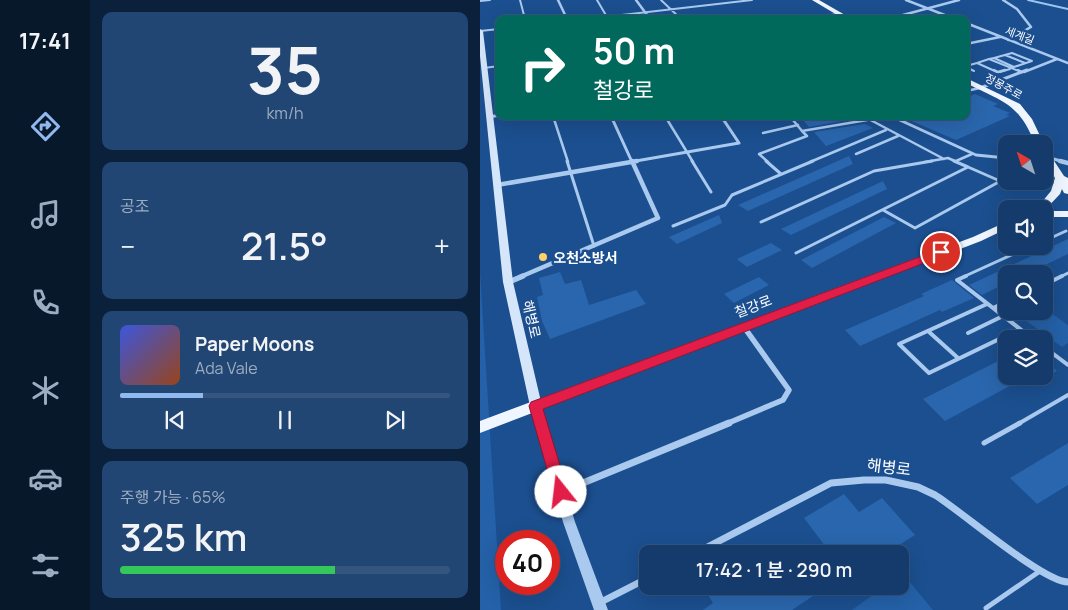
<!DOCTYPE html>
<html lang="ko">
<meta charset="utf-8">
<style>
:root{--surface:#143b6b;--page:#214673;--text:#f1f3f6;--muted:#9dadc1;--line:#33557e;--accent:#90b9f0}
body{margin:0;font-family:Manrope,"Noto Sans KR",sans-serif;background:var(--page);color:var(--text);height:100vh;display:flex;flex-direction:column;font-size:19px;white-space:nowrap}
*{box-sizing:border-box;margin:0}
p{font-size:16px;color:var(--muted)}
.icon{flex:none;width:28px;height:28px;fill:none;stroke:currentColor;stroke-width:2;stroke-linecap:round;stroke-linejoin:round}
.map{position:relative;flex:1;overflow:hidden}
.panel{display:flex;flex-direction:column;gap:12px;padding:12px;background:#0b203b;width:390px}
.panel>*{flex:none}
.top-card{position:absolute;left:15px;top:15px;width:475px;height:105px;border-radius:10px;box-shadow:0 5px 20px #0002,0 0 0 1px var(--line);background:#00695c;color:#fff;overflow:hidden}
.needle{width:32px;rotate:321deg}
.fabs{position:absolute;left:518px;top:135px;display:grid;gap:10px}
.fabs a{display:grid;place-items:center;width:55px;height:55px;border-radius:10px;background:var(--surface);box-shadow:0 5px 20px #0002,0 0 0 1px var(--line);font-size:25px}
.speed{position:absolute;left:15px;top:530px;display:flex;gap:10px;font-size:25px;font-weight:700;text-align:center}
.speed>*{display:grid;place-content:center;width:65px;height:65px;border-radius:50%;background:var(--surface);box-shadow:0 5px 20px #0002,0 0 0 1px var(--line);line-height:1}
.speed .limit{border:8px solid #d22;background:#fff;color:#111}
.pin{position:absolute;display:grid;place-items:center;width:42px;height:42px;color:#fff;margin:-21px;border:2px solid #fff;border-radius:50%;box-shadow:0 1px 5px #0007}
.me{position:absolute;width:55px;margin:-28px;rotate:344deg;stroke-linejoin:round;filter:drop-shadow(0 0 4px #0008)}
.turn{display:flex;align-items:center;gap:18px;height:105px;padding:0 15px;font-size:22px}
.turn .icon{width:65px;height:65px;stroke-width:2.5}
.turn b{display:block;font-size:35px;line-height:42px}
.big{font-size:38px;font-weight:600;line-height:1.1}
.panel .widget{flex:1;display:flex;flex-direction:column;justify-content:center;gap:8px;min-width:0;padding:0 18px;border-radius:10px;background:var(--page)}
.panel .dial{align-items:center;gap:0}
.dial b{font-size:65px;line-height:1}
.song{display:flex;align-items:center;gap:15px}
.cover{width:60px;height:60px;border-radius:8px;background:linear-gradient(135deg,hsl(230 70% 55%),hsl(20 70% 35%))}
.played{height:5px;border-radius:2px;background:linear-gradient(90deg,var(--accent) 25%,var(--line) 25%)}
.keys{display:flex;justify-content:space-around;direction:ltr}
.heat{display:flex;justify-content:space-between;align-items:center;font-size:28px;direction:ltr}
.charge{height:8px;border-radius:4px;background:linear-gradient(90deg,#34c759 65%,var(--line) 0)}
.trip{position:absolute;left:159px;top:545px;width:270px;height:50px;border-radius:10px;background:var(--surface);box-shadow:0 5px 20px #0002,0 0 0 1px var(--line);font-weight:600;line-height:50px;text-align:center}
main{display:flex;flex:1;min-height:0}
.dock{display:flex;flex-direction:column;width:90px;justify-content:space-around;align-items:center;background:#08182b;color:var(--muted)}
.dock .icon{width:35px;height:35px}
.dock .selected{color:var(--accent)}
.dock b{font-size:22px;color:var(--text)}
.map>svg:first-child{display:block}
.green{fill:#2461a8}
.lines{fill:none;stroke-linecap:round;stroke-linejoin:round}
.stream{stroke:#9cc4f0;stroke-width:2}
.building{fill:#2a66ad}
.service-far4{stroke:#a9c9ee;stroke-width:2}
.service-far3{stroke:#a9c9ee;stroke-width:2.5}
.service-far2{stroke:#a9c9ee;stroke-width:3}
.service-far1{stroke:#a9c9ee;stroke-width:4}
.service{stroke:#a9c9ee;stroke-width:5}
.minor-far4{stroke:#a9c9ee;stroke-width:2.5}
.minor-far3{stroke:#a9c9ee;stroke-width:3}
.minor-far2{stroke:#a9c9ee;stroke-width:4.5}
.minor-far1{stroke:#a9c9ee;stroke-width:5.5}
.minor{stroke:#a9c9ee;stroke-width:7}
.tertiary{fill:#a9c9ee;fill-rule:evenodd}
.secondary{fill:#d6e6fa;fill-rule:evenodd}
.primary{fill:#f0f6ff;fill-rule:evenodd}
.route{fill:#e11d48;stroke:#92132f}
.poi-dot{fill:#ffd166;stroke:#1b4f8f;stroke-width:2}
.labels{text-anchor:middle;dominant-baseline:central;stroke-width:5;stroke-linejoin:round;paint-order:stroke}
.far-street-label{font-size:11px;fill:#fff;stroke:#1b4f8f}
.poi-label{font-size:14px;font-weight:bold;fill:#fff;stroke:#1b4f8f;text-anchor:start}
.street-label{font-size:14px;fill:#fff;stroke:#1b4f8f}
.near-street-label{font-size:16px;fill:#fff;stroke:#1b4f8f}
</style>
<main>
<nav class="dock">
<b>17:41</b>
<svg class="icon selected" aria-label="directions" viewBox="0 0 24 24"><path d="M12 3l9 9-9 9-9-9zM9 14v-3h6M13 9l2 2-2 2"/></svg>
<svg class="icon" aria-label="music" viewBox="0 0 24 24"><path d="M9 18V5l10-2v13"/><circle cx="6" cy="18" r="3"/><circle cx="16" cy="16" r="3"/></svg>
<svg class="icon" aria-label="phone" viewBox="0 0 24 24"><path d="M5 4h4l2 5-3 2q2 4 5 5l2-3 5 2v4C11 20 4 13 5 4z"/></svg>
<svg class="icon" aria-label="climate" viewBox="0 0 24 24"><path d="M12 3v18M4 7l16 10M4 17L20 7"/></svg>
<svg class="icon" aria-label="car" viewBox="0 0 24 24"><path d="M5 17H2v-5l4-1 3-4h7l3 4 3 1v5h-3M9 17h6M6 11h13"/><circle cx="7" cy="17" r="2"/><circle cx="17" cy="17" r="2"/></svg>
<svg class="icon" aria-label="filters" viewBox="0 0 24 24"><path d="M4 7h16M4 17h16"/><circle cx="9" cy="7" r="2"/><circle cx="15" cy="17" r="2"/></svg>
</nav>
<section class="panel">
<div class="widget dial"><b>35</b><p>km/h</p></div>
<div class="widget"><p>공조</p>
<div class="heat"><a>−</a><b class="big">21.5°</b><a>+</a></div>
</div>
<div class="widget">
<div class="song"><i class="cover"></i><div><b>Paper Moons</b><p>Ada Vale</p></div></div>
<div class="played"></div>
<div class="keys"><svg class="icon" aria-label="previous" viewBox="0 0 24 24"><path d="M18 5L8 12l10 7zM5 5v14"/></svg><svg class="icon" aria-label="pause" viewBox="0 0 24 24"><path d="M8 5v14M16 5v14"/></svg><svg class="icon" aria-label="next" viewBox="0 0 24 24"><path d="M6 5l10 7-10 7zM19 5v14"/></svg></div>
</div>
<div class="widget"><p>주행 가능 · 65%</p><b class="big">325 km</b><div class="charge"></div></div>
</section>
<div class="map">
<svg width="588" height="610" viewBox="0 0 588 610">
<rect width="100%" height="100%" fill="#1b4f8f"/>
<path class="green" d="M0,271L1,287L21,610H0Z
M564,308L588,325V343L582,347L541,317L552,311H564Z
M423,574L453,610H372L405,586H420V576Z"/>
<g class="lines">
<path class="stream" d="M548,0L588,9"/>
</g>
<path class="building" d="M495,94L518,104L513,106L530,113L526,115L530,116L476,140L420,116H486V98Z
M355,116H375L378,118L329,127L324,121Z
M385,124L393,128L346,146L334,132Z
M369,156L373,164L268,211L258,205Z
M403,181L407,189L311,235L301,229Z
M239,215L242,223L197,244L189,237Z
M404,217L416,223L332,268L321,260Z
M588,239V254L546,274H526V283L502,295L489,285Z
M291,243L302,250L267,267L257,259Z
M80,272L85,284L101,280L109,305L156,290L166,304L70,339L62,321L57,297L63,295L59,278Z
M279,277L289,285L254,303L244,294Z
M472,280L494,298L462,312L460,310L380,346L365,330L444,296L441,294Z
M526,357V376H548L465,421L443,399Z
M564,360L577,371L564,378Z
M588,443V485L557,504L530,478Z
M364,494L379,512L402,498L435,535L413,549L410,545L396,554H351L324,518Z
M223,586H348L312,610H223L233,603Z"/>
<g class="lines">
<path class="service-far4" d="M40,0L45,19
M117,0L127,17
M181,0L201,19
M0,1L10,0
M107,19L272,0
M0,31L19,29
M525,55L545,63
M514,58L532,53L552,61L534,67
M509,59L497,63L517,72
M486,66L497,63
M486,67L494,71
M4,68L19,66
M532,68L534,67L514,58L509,59L541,72
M520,72L530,69"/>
<path class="service-far3" d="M514,70L518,72L525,70
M538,70L542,72
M486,91L500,88
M73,116L88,162
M185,116L213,162
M333,116L313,120L322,131L387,120
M383,116L464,159
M283,133L318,125
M376,154L418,136
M476,161L492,154
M288,162L279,154L327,136L322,131
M330,162L406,130
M445,162L468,158L477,162"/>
<path class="service-far2" d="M87,161L114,246
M212,161L231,192
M286,161L301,174
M488,167L520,181
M403,210L435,228L526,178
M281,222L394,171L452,161
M193,226L245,205L252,195L333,161
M564,241L586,231
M316,253L488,167L474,161
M483,277L551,246
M580,277L588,273"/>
<path class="service-far1" d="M486,276L477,280L553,339
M564,285L582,276
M507,304L419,344L449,373L540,329
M513,308L526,302
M448,331L478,358
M488,333L523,316
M564,347L588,365
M538,424L588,395"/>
<path class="service" d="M504,443L540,423
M506,608L560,571"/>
<path class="minor-far4" d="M78,0L87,19
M156,0L170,19
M426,0L475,19
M523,0L537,9L551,27L528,40
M324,19L360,14
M408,19L479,0
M486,23L588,63
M486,44L520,37
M544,72L577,59"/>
<path class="minor-far3" d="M500,88L547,70
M131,116L152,162
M411,116L496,155L526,158
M10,117L19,115
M567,157L584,162
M150,162L259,143L241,116"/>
<path class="minor-far2" d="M580,161L588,163
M17,185L157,161
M40,277L178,218L152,161"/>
<path class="minor-far1" d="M29,282L43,276
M246,424L303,400L309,390L264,327"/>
<path class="minor" d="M81,492L249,423
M214,554L351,483L384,480H406L438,487L455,495C481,511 563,582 588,582
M119,603L168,578"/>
<path class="tertiary" d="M56,402L60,403L61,406L95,522L128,610H114L83,522L51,406L52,403Z"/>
<path class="secondary" d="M0,29L3,31L33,282L62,406L60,409L56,411L52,409L50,406L23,282L0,56Z"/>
<path class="primary" d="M332,0H339L372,19H364Z
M486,78L540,104L552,119L564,144V145L555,144C539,103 523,102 486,83Z
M564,149L567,150L584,176L588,178V194L584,193L582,189L580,194L564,211V209L557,208L571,191L575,178L564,159Z
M564,211H588V217H564Z
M526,222V229L501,241L0,433V421L493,237Z"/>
</g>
<path class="route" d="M461,249L465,250L466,252L465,255L63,409L88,492L86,497L81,499L75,497L49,406L51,402Z"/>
<circle class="poi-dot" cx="63" cy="257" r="5"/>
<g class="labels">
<g class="far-street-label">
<text transform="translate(540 35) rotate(21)">세계길</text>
<text transform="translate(524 86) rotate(29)">정몽주로</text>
</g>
<g class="poi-label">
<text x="73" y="257">오천소방서</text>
</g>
<g class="street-label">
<text transform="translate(273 306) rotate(-21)">철강로</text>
<text transform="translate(52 319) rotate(77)">해병로</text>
</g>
<g class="near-street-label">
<text transform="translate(409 467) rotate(7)">해병로</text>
</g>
</g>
</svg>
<div class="fabs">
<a><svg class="needle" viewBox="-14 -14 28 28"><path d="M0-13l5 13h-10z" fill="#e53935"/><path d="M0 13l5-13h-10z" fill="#9dadc1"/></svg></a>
<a><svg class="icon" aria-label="sound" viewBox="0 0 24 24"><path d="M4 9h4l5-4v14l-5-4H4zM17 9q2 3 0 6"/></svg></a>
<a><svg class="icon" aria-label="search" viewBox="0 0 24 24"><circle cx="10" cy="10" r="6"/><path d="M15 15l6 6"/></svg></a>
<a><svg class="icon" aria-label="layers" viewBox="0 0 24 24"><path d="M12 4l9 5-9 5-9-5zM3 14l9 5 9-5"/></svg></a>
</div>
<div class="speed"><div class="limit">40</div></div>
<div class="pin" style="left:461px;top:252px;background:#d93025"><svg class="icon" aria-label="arrive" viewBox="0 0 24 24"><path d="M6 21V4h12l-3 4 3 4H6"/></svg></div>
<svg class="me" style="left:81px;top:492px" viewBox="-20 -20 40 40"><circle r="19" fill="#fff"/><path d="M0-13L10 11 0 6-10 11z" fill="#e11d48"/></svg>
<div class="trip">17:42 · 1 분 · 290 m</div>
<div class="top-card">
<div class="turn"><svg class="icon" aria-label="right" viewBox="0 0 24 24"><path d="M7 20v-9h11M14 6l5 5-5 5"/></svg><div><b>50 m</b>철강로</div></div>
</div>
</div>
</main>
